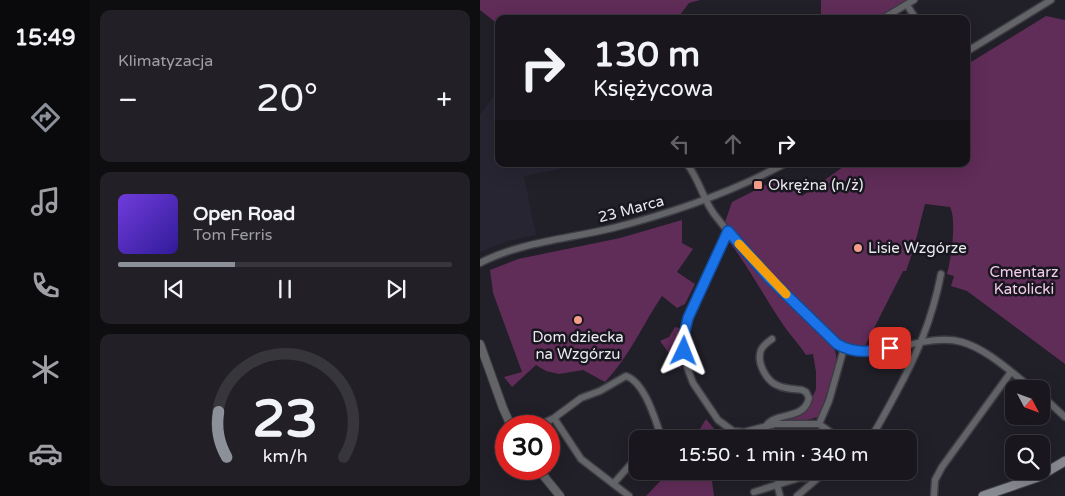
<!DOCTYPE html>
<html lang="pl">
<meta charset="utf-8">
<style>
:root{--surface:#19171d;--page:#222026;--text:#f1f3f6;--muted:#9f9fa4;--line:#37363b;--accent:#8c9099}
body{margin:0;font-family:"Varela Round",sans-serif;background:var(--page);color:var(--text);height:100vh;display:flex;flex-direction:column;font-size:19px;white-space:nowrap}
*{box-sizing:border-box;margin:0}
p{font-size:16px;color:var(--muted)}
.icon{flex:none;width:28px;height:28px;fill:none;stroke:currentColor;stroke-width:2;stroke-linecap:round;stroke-linejoin:round}
.map{position:relative;flex:1;overflow:hidden}
.drawer{display:flex;flex-direction:column;gap:10px;padding:10px;background:#0e0d10;width:390px}
.drawer>*{flex:none}
.banner{position:absolute;left:15px;top:15px;width:475px;height:152px;border-radius:10px;box-shadow:0 5px 20px #0002,0 0 0 1px var(--line);background:#19171d;color:var(--text);overflow:hidden}
.needle{width:32px;rotate:131deg}
.controls{position:absolute;left:525px;top:380px;display:grid;gap:10px}
.controls a{display:grid;place-items:center;width:45px;height:45px;border-radius:10px;background:var(--surface);box-shadow:0 5px 20px #0002,0 0 0 1px var(--line);font-size:25px}
.speed{position:absolute;left:15px;top:415px;display:flex;gap:10px;font-size:25px;font-weight:700;text-align:center}
.speed>*{display:grid;place-content:center;width:65px;height:65px;border-radius:50%;background:var(--surface);box-shadow:0 5px 20px #0002,0 0 0 1px var(--line);line-height:1}
.speed .limit{border:8px solid #d22;background:#fff;color:#111}
.pin{position:absolute;display:grid;place-items:center;width:42px;height:42px;color:#fff;margin:-21px;border-radius:10px;box-shadow:0 2px 8px #0006}
.me{position:absolute;width:55px;margin:-28px;rotate:2deg;stroke-linejoin:round;filter:drop-shadow(0 0 4px #0008)}
.turn{display:flex;align-items:center;gap:18px;height:105px;padding:0 15px;font-size:22px}
.turn .icon{width:65px;height:65px;stroke-width:2.5}
.turn b{display:block;font-size:35px;line-height:42px}
.lanes{display:flex;align-items:center;height:48px;padding:0 15px;background:#0003;justify-content:center;gap:25px;direction:ltr}
.lanes .off{opacity:.35}
.big{font-size:38px;font-weight:600;line-height:1.1}
.drawer .widget{flex:1;display:flex;flex-direction:column;justify-content:center;gap:8px;min-width:0;padding:0 18px;border-radius:10px;background:var(--page)}
.drawer .dial{align-items:center;gap:0}
.dial svg{height:130px;overflow:visible;fill:none;stroke:var(--line);stroke-width:7;stroke-linecap:round;text-anchor:middle}
.dial text{fill:var(--text);stroke:none}
.song{display:flex;align-items:center;gap:15px}
.cover{width:60px;height:60px;border-radius:8px;background:linear-gradient(135deg,hsl(260 70% 55%),hsl(250 70% 35%))}
.played{height:5px;border-radius:2px;background:linear-gradient(90deg,var(--accent) 35%,var(--line) 35%)}
.keys{display:flex;justify-content:space-around;direction:ltr}
.heat{display:flex;justify-content:space-between;align-items:center;font-size:28px;direction:ltr}
.trip{position:absolute;left:149px;top:430px;width:288px;height:50px;border-radius:10px;background:var(--surface);box-shadow:0 5px 20px #0002,0 0 0 1px var(--line);font-weight:600;line-height:50px;text-align:center}
main{display:flex;flex:1;min-height:0}
.menu{display:flex;flex-direction:column;width:90px;justify-content:space-around;align-items:center;background:#0a090c;color:var(--muted)}
.menu .icon{width:35px;height:35px}
.menu .active{color:var(--accent)}
.menu b{font-size:22px;color:var(--text)}
.map>svg:first-child{display:block}
.built{fill:#282533}
.green{fill:#602c58}
.lines{fill:none;stroke-linecap:round;stroke-linejoin:round}
.minor-casing{stroke:#3d3b43;stroke-width:9}
.tertiary-casing{stroke:#3d3b43;stroke-width:10}
.secondary-casing{stroke:#3d3b43;stroke-width:11}
.minor{stroke:#636468;stroke-width:6}
.tertiary{stroke:#636468;stroke-width:8}
.secondary{stroke:#888a91;stroke-width:9}
.route-casing{stroke:#114b97;stroke-width:12}
.route{stroke:#1a73e8;stroke-width:9}
.slow{stroke:#f59e0b;stroke-width:9}
.poi-dot{fill:#f49d8c;stroke:#18161e;stroke-width:2}
.labels{text-anchor:middle;dominant-baseline:central;stroke-width:5;stroke-linejoin:round;paint-order:stroke}
.poi-label{font-size:15px;fill:#ebeaf0;stroke:#18161e;text-anchor:start}
.street-label{font-size:15px;fill:#ebeaf0;stroke:#18161e}
.park-label{font-size:15px;fill:#f3cbeb;stroke:#18161e}
</style>
<main>
<nav class="menu">
<b>15:49</b>
<svg class="icon active" aria-label="directions" viewBox="0 0 24 24"><path d="M12 3l9 9-9 9-9-9zM9 14v-3h6M13 9l2 2-2 2"/></svg>
<svg class="icon" aria-label="music" viewBox="0 0 24 24"><path d="M9 18V5l10-2v13"/><circle cx="6" cy="18" r="3"/><circle cx="16" cy="16" r="3"/></svg>
<svg class="icon" aria-label="phone" viewBox="0 0 24 24"><path d="M5 4h4l2 5-3 2q2 4 5 5l2-3 5 2v4C11 20 4 13 5 4z"/></svg>
<svg class="icon" aria-label="climate" viewBox="0 0 24 24"><path d="M12 3v18M4 7l16 10M4 17L20 7"/></svg>
<svg class="icon" aria-label="car" viewBox="0 0 24 24"><path d="M5 17H2v-5l4-1 3-4h7l3 4 3 1v5h-3M9 17h6M6 11h13"/><circle cx="7" cy="17" r="2"/><circle cx="17" cy="17" r="2"/></svg>
</nav>
<section class="drawer">
<div class="widget"><p>Klimatyzacja</p>
<div class="heat"><a>−</a><b class="big">20°</b><a>+</a></div>
</div>
<div class="widget">
<div class="song"><i class="cover"></i><div><b>Open Road</b><p>Tom Ferris</p></div></div>
<div class="played"></div>
<div class="keys"><svg class="icon" aria-label="previous" viewBox="0 0 24 24"><path d="M18 5L8 12l10 7zM5 5v14"/></svg><svg class="icon" aria-label="pause" viewBox="0 0 24 24"><path d="M8 5v14M16 5v14"/></svg><svg class="icon" aria-label="next" viewBox="0 0 24 24"><path d="M6 5l10 7-10 7zM19 5v14"/></svg></div>
</div>
<div class="widget dial"><svg viewBox="0 0 100 80">
<path d="M14 69A42 42 0 1 1 86 69"/>
<path d="M14 69A42 42 0 0 1 9 41" stroke="#8c9099"/>
<text x="50" y="56" font-size="32" font-weight="700">23</text>
<text x="50" y="72" font-size="11">km/h</text>
</svg></div>
</section>
<div class="map">
<svg width="585" height="496" viewBox="0 0 585 496">
<rect width="100%" height="100%" fill="#211f27"/>
<path class="built" d="M19,89V164H88L89,167L44,176L56,235L28,241L0,252V115Z"/>
<path class="green" d="M0,0H220L209,3L197,19H19V25L0,10Z
M341,0H427L395,19H341Z
M566,16L585,20V364L487,291L471,286L474,276L467,274C471,259 477,221 470,207L445,204L433,251L426,271H423L385,346L366,344L356,338L295,279L245,222L252,202L301,177L322,196L363,167L361,164H486V65Z
M202,220V243L213,249L197,272L215,284L205,304L197,308L182,296C163,324 149,357 125,382L103,370L79,374L66,371L56,365L32,387L24,377L42,372L13,293L10,270L38,259L140,238Z
M249,238C261,252 273,266 285,279C304,297 346,327 355,351C361,367 347,403 338,417C327,420 316,423 306,419L326,412L336,389V372L333,354L326,355C319,344 311,336 304,326C285,298 269,268 248,240Z
M195,327L199,328L197,344L201,370L180,341L189,337Z
M226,419L235,430L247,439H214Z
M190,471H237L231,474L234,496H166Z"/>
<g class="lines">
<defs>
<path id="minor" d="M427,5L436,19
M402,19L434,0
M486,52L571,0
M207,164C219,179 223,199 234,214C271,262 315,302 357,344C394,366 441,331 482,342C507,349 532,373 553,389
M248,231L224,280L206,324L204,351L207,367L213,383L238,420L253,431L264,432L295,424H339L360,439
M0,263C40,242 88,239 133,228C192,213 250,193 304,164
M561,395L585,417
M74,418L101,459L149,496
M339,424L349,401L364,348
M57,426L74,418L101,398L120,391L146,376C164,382 174,416 180,433L178,439
M286,426C296,411 324,421 329,398L326,392L322,390C315,389 306,389 299,386C287,382 276,363 281,350C283,345 288,342 292,339
M390,439C399,425 407,410 415,395C437,355 452,320 461,274
M134,483L158,456
M297,484L300,496
M274,492L319,478H338L350,471
M317,496L338,478
M454,496L455,480L462,467L531,372"/>
<path id="tertiary" d="M0,344L23,408L31,426
M58,469L80,496"/>
<path id="secondary" d="M503,496L558,477L585,461"/>
</defs>
<use href="#minor" class="minor-casing"/>
<use href="#tertiary" class="tertiary-casing"/>
<use href="#secondary" class="secondary-casing"/>
<use href="#minor" class="minor"/>
<use href="#tertiary" class="tertiary"/>
<use href="#secondary" class="secondary"/>
</g>
<g class="lines">
<defs>
<path id="route" d="M204,351L205,331L208,318L248,231L289,278L357,344C374,354 392,352 410,348"/>
</defs>
<use href="#route" class="route-casing"/>
<use href="#route" class="route"/>
<path class="slow" d="M259,244L306,294"/>
</g>
<g class="poi-dot">
<rect x="273" y="180" width="10" height="10" rx="2.5"/>
<circle cx="378" cy="248" r="5"/>
<circle cx="98" cy="320" r="5"/>
</g>
<g class="labels">
<g class="poi-label">
<text x="288" y="185">Okrężna (n/ż)</text>
<text x="388" y="248">Lisie Wzgórze</text>
<text x="98" y="337" text-anchor="middle">Dom dziecka<tspan x="98" dy="17">na Wzgórzu</tspan></text>
</g>
<g class="street-label">
<text transform="translate(151 209) rotate(-15)">23 Marca</text>
</g>
<g class="park-label">
<text x="544" y="272">Cmentarz<tspan x="544" dy="17">Katolicki</tspan></text>
</g>
</g>
</svg>
<div class="controls">
<a><svg class="needle" viewBox="-14 -14 28 28"><path d="M0-13l5 13h-10z" fill="#e53935"/><path d="M0 13l5-13h-10z" fill="#9f9fa4"/></svg></a>
<a><svg class="icon" aria-label="search" viewBox="0 0 24 24"><circle cx="10" cy="10" r="6"/><path d="M15 15l6 6"/></svg></a>
</div>
<div class="speed"><div class="limit">30</div></div>
<div class="pin" style="left:410px;top:348px;background:#d93025"><svg class="icon" aria-label="arrive" viewBox="0 0 24 24"><path d="M6 21V4h12l-3 4 3 4H6"/></svg></div>
<svg class="me" style="left:204px;top:351px" viewBox="-20 -20 40 40"><path d="M0-17L14 15 0 8-14 15z" fill="#1a73e8" stroke="#fff" stroke-width="4"/></svg>
<div class="trip">15:50 · 1 min · 340 m</div>
<div class="banner">
<div class="turn"><svg class="icon" aria-label="right" viewBox="0 0 24 24"><path d="M7 20v-9h11M14 6l5 5-5 5"/></svg><div><b>130 m</b>Księżycowa</div></div>
<div class="lanes"><svg class="icon off" aria-label="left" viewBox="0 0 24 24"><path d="M17 20v-9H6M10 6l-5 5 5 5"/></svg><svg class="icon off" aria-label="ahead" viewBox="0 0 24 24"><path d="M12 20V5M6 11l6-6 6 6"/></svg><svg class="icon" aria-label="right" viewBox="0 0 24 24"><path d="M7 20v-9h11M14 6l5 5-5 5"/></svg></div>
</div>
</div>
</main>
